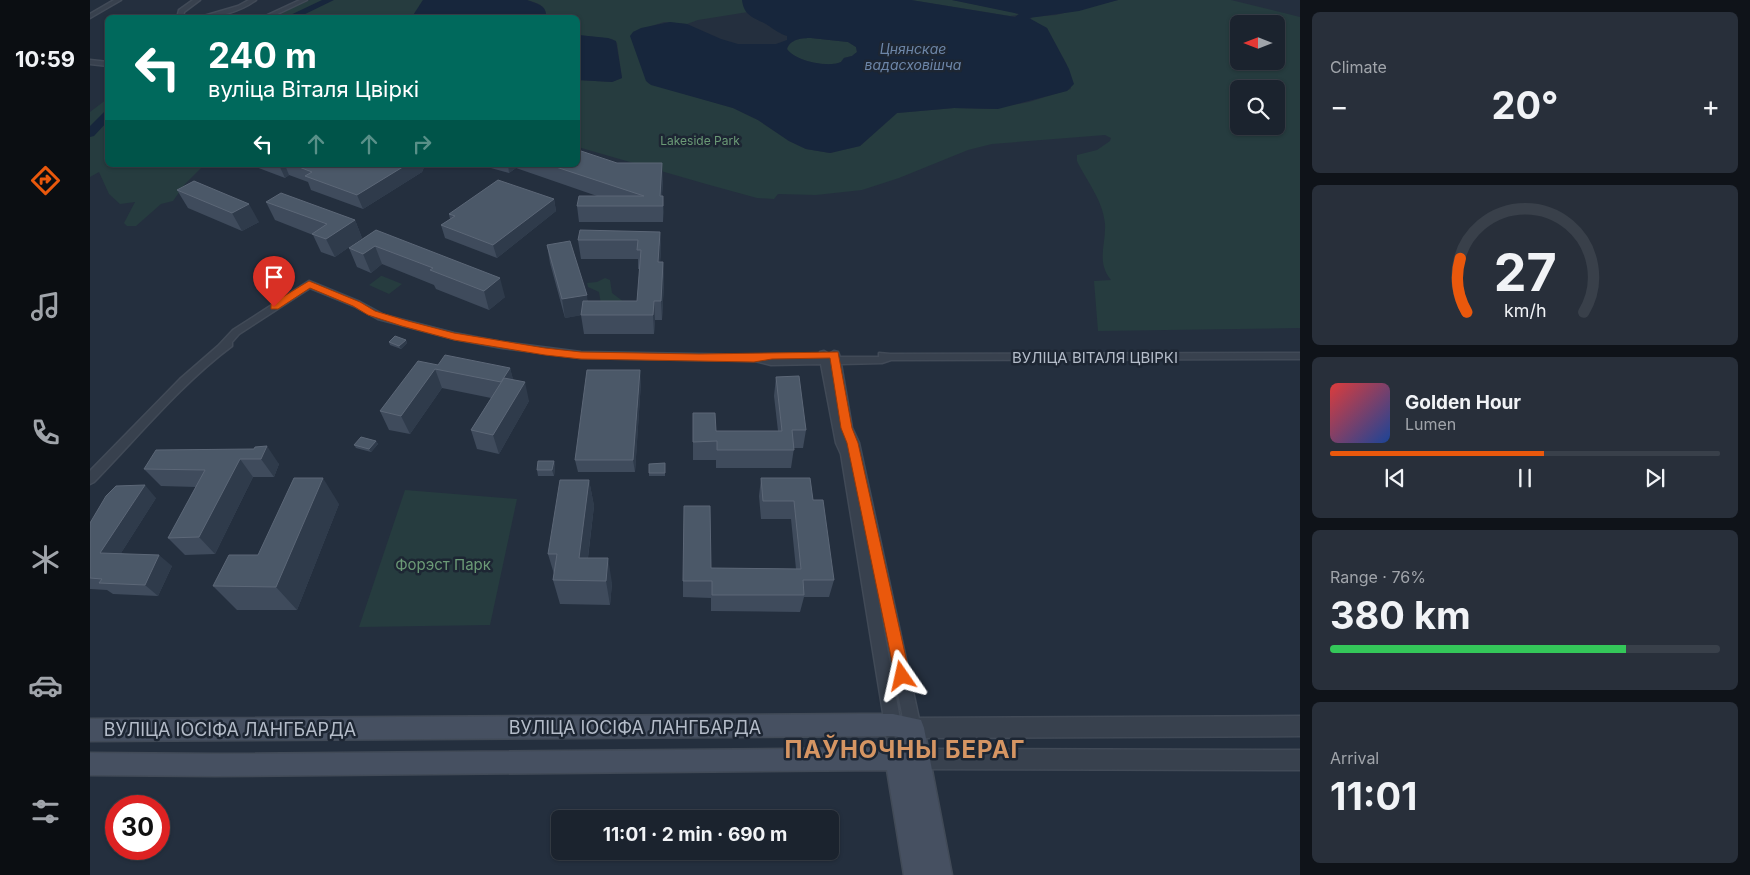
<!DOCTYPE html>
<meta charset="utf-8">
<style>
:root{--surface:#1b232e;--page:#282f3a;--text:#f1f3f6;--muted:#a0a4aa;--line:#39404a;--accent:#ea580c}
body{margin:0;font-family:Inter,sans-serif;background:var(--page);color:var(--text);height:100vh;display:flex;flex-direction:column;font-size:19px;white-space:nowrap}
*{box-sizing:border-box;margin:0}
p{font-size:16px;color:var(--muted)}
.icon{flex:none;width:28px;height:28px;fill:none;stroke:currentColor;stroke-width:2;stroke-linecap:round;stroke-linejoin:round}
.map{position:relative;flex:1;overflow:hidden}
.sheet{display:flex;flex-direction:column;gap:12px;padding:12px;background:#0f1319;width:450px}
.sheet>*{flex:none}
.hud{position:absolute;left:15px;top:15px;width:475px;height:152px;border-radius:8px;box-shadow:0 1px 4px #0004,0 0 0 1px var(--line);background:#00695c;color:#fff;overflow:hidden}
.needle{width:32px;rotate:270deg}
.controls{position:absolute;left:1140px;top:15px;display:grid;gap:10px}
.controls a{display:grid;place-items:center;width:55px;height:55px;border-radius:8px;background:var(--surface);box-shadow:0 1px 4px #0004,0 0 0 1px var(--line);font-size:25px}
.speed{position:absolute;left:15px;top:795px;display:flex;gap:10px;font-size:25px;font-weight:700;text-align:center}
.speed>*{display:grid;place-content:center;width:65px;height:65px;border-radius:50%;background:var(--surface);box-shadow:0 1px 4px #0004,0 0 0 1px var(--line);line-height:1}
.speed .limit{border:8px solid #d22;background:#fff;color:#111}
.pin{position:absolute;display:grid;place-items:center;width:42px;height:42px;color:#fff;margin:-51px -21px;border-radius:50% 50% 50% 0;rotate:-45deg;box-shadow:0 0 5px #0007}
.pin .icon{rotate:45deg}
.me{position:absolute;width:55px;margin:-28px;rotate:349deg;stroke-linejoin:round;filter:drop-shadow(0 0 4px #0008)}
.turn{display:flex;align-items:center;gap:18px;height:105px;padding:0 20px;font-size:22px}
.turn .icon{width:65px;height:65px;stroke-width:2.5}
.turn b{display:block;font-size:35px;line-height:42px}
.lanes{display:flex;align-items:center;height:48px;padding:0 20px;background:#0003;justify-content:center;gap:25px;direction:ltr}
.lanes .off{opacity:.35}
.big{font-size:38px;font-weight:700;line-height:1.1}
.sheet .widget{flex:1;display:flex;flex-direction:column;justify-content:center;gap:8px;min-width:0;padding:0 18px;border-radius:8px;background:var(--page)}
.sheet .dial{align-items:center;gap:0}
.dial svg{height:130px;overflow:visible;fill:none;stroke:var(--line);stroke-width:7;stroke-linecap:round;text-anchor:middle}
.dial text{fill:var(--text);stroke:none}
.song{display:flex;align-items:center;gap:15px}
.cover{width:60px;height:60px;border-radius:8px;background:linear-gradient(135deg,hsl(0 70% 55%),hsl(220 70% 35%))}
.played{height:5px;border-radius:2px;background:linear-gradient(90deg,var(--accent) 55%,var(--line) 55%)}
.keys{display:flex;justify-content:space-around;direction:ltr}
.heat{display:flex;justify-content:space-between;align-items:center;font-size:28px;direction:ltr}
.charge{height:8px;border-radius:4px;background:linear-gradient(90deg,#34c759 76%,var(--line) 0)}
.trip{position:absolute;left:461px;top:810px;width:288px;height:50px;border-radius:8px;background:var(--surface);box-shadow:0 1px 4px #0004,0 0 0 1px var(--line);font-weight:700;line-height:50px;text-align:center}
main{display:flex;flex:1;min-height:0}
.tab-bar{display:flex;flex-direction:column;width:90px;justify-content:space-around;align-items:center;background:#0b0e12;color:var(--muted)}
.tab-bar .icon{width:35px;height:35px}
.tab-bar .on{color:var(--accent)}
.tab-bar b{font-size:22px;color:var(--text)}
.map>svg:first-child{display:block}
.green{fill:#263c3f;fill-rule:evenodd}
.water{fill:#17263c;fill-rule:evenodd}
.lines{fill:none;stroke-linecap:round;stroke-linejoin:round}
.river{fill:#17263c;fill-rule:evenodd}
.minor-casing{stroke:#414a57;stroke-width:3}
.tertiary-casing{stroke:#414a57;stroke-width:3}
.secondary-casing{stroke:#414a57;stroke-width:3}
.minor{fill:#38414e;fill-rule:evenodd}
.tertiary{fill:#38414e;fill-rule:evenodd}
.secondary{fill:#465061;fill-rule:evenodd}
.wall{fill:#3f4b5c}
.shaded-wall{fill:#2f3b4b}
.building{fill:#4b5868;stroke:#5c6777}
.route{fill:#ea580c;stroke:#983908}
.labels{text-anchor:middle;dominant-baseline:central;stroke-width:5;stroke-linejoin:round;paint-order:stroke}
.far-park-label{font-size:12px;fill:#6b9a76;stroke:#1d2633}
.far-water-label{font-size:14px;font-style:italic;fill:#6d86a8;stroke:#1d2633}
.street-label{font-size:15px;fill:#b4bcc9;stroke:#1d2633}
.park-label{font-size:15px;fill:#6b9a76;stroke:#1d2633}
.near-street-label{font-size:18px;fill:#b4bcc9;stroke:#1d2633}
.near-district-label{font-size:24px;font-weight:bold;letter-spacing:1px;fill:#d59563;stroke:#1d2633}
</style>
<main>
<nav class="tab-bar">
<b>10:59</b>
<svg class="icon on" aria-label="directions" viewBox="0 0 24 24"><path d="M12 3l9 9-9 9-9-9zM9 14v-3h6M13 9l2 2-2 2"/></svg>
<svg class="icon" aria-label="music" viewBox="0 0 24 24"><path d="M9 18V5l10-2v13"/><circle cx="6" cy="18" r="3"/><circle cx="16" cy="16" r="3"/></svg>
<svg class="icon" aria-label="phone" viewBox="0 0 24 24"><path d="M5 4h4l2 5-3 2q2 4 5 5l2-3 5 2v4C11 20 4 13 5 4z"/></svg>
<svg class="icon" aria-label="climate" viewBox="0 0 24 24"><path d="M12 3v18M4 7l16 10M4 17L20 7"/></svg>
<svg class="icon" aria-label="car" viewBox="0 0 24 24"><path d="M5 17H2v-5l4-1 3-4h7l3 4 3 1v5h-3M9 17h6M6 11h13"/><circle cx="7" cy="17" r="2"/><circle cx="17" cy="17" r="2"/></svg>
<svg class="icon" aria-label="filters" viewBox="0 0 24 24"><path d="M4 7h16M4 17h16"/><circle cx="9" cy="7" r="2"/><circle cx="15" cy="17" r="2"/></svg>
</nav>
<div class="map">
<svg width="1210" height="875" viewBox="0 0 1210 875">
<rect width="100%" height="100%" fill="#242f3e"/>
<path class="green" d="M220,0H333L322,17L179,18Z
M437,0H652L658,12L608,20L597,24L574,22L543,32L558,83L643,108L668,120L699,141L716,149L740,153L770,146L807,113L864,108L901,109L939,102L981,89L977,65L957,28L940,20L942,17L966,15L1028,0H1141L1210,17V328L1008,331L1004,281L1021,280C1006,261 1016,246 1015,224C1013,200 997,182 987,161V155L1007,150L1020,141L1021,138L1015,135L902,144L878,150L809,178L772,190L726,195L688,194L684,199L667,198L616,184L488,147V80L522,82L532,78L527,43L522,39L488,35V18L456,17C457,5 447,3 437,0ZM1149,24H1186V61H1149ZM1149,89H1186V126H1149Z
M821,0H862L923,12L929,15L920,16Z
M721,38L758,42L766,47L767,52L762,56L754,58L751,62C738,68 705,61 697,49C700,39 712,38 721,38Z
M17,99L18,165H114L95,184L83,201L71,204L46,226H37L34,223L45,202L30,204L19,194L9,172L0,177V112Z
M291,276H292L312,284L299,294L279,285Z
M515,278L520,280L522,293L534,302L511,304L509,292L498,287L497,283L507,282Z
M315,490L427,499L400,625L269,627Z"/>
<path class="water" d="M333,0H437C447,4 457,5 456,17H322Z
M652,0H821L925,17L929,14L862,0H1028L989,11L939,18L957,28L979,69L984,84L977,91L908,109L864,108L807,113L770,146L740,153L716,149L699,141L668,120L643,108L561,85L556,81L540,36L543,32L551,28L580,22L597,24L631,39L648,44H686L697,40V36C689,33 686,31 679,26C667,18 654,18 652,0ZM721,38L758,42L766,47L767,52L762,56L754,58L751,62C738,68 705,61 697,49C700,39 712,38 721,38Z
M488,35L518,38L526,41L532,78L522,82L488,80Z"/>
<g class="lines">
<path class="river" d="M232,0H244L207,18H194Z
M18,111V121L4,136L0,137V126L14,112Z"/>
<defs>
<path id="minor" d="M24,0H31L0,18V14Z
M103,0H110L94,12L93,18H87L89,10Z
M159,0H166C150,12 126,18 107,18L148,6Z
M210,0H217L179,18H171Z
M0,60L18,62V66L0,64Z
M219,281L270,302L294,315L364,333L412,342L491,352L665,355L681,357H730V352L734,351L739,354L744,351L748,352L750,357H789V353L800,354L1210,353V359L801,360L792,363L751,364L762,428L769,443L831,728L828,733L823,736L818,733L815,728L783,570L811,725L815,759L813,765L807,767L801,765L799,759L795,725L751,454L746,443L731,364L681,365L665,361L491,358L412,348L364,339L288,319L264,306L220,288L149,334L142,342V346C91,384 48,437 4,482L0,484V471L90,379L128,346L143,330Z"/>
<path id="tertiary" d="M1210,716V736L823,738L816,735L813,728L816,721L823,718Z
M822,749L1210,750V770L822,769L815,766L812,759L815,752Z"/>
<path id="secondary" d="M772,714H803L831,720L834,728L862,875H814L797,770L125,776L0,775V753L125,754L807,748L815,751L817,756L814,738L803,736L0,741V719Z"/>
</defs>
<use href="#minor" class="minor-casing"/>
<use href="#tertiary" class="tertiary-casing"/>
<use href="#secondary" class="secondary-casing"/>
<use href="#minor" class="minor"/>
<use href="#tertiary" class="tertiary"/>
<use href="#secondary" class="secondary"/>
</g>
<path class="wall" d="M491,147V152L573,179L572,196H573V222H489L487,206L507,196L426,168L419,173L390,165H488Z
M161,165H335L332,172L273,209L221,190L218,182L199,175L195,178Z
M87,190L169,222L152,231L98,208Z
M464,199L466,211L407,258L355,238L351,225L360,219L359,214Z
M176,202L265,220L272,238L245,257L231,252L223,235L185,220Z
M286,230L415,297L399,310L346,289L344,285L292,264L281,273L267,267L259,248Z
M570,232L571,250L570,262H573L574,281L572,320H565L564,334H494L491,315L475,318L460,263L457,245L498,301H547L550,269H548V259H491L488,240Z
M316,340L317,343L311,349L300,345L299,342Z
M348,365L420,368L423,380L439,401L409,454L387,449L381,430L401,398L352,388L320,434L299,430L290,411Z
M686,377L716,430L713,448H704L701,468H626V460H603V413L626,431H688L684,396Z
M551,382L545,472H488L485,460Z
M286,441L288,444L281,452L266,448L264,445Z
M164,449L189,464L184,477H163L125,554L95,555L78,538L106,487L71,486L54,469Z
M464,461L465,467L464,476H448L447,470Z
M575,463V476H559V464Z
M671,478L723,500L744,580L739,597H714L710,612L621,611V598L593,597V581L621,568L706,569L701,519H671L669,496Z
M499,480L504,506L498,558L522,583L520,605L470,604L463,580L464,574L458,554Z
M66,498L31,553L82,566L68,596L23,594L17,590L0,589V523Z
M249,504L207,610H147L123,586L168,555Z"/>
<path class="shaded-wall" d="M572,163L573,179L571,206L570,196Z
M189,165H195L199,175L195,178Z
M316,165H335L332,172L273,209L267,195Z
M418,165H425L426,168L419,173Z
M573,196L574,212L573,222Z
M464,199L466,211L407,258L403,245Z
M159,204L169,222L152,231L142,213Z
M265,220L272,238L245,257L236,239Z
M570,232L571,250L569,281L568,262Z
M285,246L292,264L281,273L273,254Z
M573,262L574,281L572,320L571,301Z
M410,278L415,297L399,310L394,291Z
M497,295L499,314L475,318L472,299Z
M564,301L565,320L564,334L563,315Z
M316,340L317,343L311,349L309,346Z
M420,368L425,386L411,382Z
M345,369L352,388L320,434L311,416Z
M550,370L551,382L545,472L543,460Z
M435,382L439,401L409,454L403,435Z
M286,441L288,444L281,452L279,449Z
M177,446L189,464L184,477L171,459Z
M150,459L163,477L125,554L109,537Z
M464,461L465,467L464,476L462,470Z
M233,478L249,504L207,610L186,587Z
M499,480L504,506L495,581L489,558Z
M55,485L66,498L24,564L10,553Z
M69,555L82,566L68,596L55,585Z
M518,558L522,583L520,605L516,581Z"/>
<path class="building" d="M488,150L527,163H572L570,196H573V206H487L489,196H554L460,165H488Z
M204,165H316L267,195L215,176L222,172Z
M408,180L464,199L403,245L351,225L365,216L359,214Z
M104,181L159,204L142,213L87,190Z
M191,193L265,220L236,239L222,234L237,224L176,202Z
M286,230L410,278L394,291L340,270L343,268L285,246L273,254L259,248Z
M490,230L570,232L568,262H573L571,301H564L563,315H491L493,301H547L551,250H547L548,240H488Z
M480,241L497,295L472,299L457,245Z
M305,336L316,340L309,346L299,342Z
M355,355L420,368L411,382L345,369L311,416L290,411L328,361L348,365Z
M497,370H550L543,460H485Z
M709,376L716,430H702L704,450H627V441L603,442V413H625L626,431H692L686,377Z
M414,378L435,382L403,435L381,430Z
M271,437L286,441L279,449L264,445Z
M177,446L171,459H150L109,537L78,538L115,470L54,469L66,450L164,449L165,447Z
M448,461H464L462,470H447Z
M575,463V473H559V464Z
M204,478H233L186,587L123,586L139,555H168Z
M671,478H720L723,500H733L744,580H713L714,595H622V581H593L594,506H620L621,568L711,569L704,501H673Z
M470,480H499L489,558H518L516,581L463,580L467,554H458Z
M55,485L10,553L69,555L55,585L9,583L12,579L0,578V523L16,496L26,486Z"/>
<path class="route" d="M219,281L270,302L285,311L318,321L364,333L455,348L491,352L609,354L748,352L762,428L768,443L820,676L818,681L812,683L807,681L805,676L757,443L751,428L740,358L682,359L664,362L609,361L491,359L455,355L364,340L312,326L278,315L263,306L220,288L188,309H181V304Z"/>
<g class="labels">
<g class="far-park-label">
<text x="610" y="140">Lakeside Park</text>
</g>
<g class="far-water-label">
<text x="823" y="48">Цнянскае<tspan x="823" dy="16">вадасховішча</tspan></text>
</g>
<g class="street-label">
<text x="1005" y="357">ВУЛІЦА ВІТАЛЯ ЦВІРКІ</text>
</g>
<g class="park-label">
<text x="353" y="564">Форэст Парк</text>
</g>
<g class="near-street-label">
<text x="545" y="727">ВУЛІЦА ІОСІФА ЛАНГБАРДА</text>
<text x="140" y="729">ВУЛІЦА ІОСІФА ЛАНГБАРДА</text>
</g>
<g class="near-district-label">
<text x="815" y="749">ПАЎНОЧНЫ БЕРАГ</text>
</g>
</g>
</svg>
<div class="controls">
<a><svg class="needle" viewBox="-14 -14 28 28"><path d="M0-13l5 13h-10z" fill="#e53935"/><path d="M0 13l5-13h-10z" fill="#a0a4aa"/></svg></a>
<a><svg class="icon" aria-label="search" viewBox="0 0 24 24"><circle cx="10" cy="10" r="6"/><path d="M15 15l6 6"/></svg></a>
</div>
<div class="speed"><div class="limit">30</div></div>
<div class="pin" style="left:184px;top:307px;background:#d93025"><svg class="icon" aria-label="arrive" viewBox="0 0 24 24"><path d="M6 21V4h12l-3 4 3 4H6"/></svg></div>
<svg class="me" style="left:812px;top:676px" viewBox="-20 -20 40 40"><path d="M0-17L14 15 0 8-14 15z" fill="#ea580c" stroke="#fff" stroke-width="4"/></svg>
<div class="trip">11:01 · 2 min · 690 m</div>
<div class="hud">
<div class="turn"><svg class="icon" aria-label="left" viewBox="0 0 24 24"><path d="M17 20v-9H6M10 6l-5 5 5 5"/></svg><div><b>240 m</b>вуліца Віталя Цвіркі</div></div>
<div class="lanes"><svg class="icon" aria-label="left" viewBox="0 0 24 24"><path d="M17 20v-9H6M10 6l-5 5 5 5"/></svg><svg class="icon off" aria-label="ahead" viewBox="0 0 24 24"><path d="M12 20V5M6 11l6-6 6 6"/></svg><svg class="icon off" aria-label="ahead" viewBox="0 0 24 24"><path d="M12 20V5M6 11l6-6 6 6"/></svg><svg class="icon off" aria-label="right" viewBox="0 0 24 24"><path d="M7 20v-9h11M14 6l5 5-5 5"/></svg></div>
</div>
</div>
<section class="sheet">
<div class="widget"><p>Climate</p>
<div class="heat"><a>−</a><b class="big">20°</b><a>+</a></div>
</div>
<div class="widget dial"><svg viewBox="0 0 100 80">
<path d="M14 69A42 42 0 1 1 86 69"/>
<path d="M14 69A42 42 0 0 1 10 36" stroke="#ea580c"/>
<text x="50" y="56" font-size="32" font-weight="700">27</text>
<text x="50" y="72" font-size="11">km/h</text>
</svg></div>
<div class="widget">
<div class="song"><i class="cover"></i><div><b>Golden Hour</b><p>Lumen</p></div></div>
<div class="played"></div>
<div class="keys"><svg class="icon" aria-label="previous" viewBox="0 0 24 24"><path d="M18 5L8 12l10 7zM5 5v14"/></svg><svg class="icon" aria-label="pause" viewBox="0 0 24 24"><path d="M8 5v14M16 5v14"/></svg><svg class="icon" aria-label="next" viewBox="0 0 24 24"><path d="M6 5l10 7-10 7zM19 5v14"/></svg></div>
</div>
<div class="widget"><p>Range · 76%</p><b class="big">380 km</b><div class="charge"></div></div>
<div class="widget"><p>Arrival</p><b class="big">11:01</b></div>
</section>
</main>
